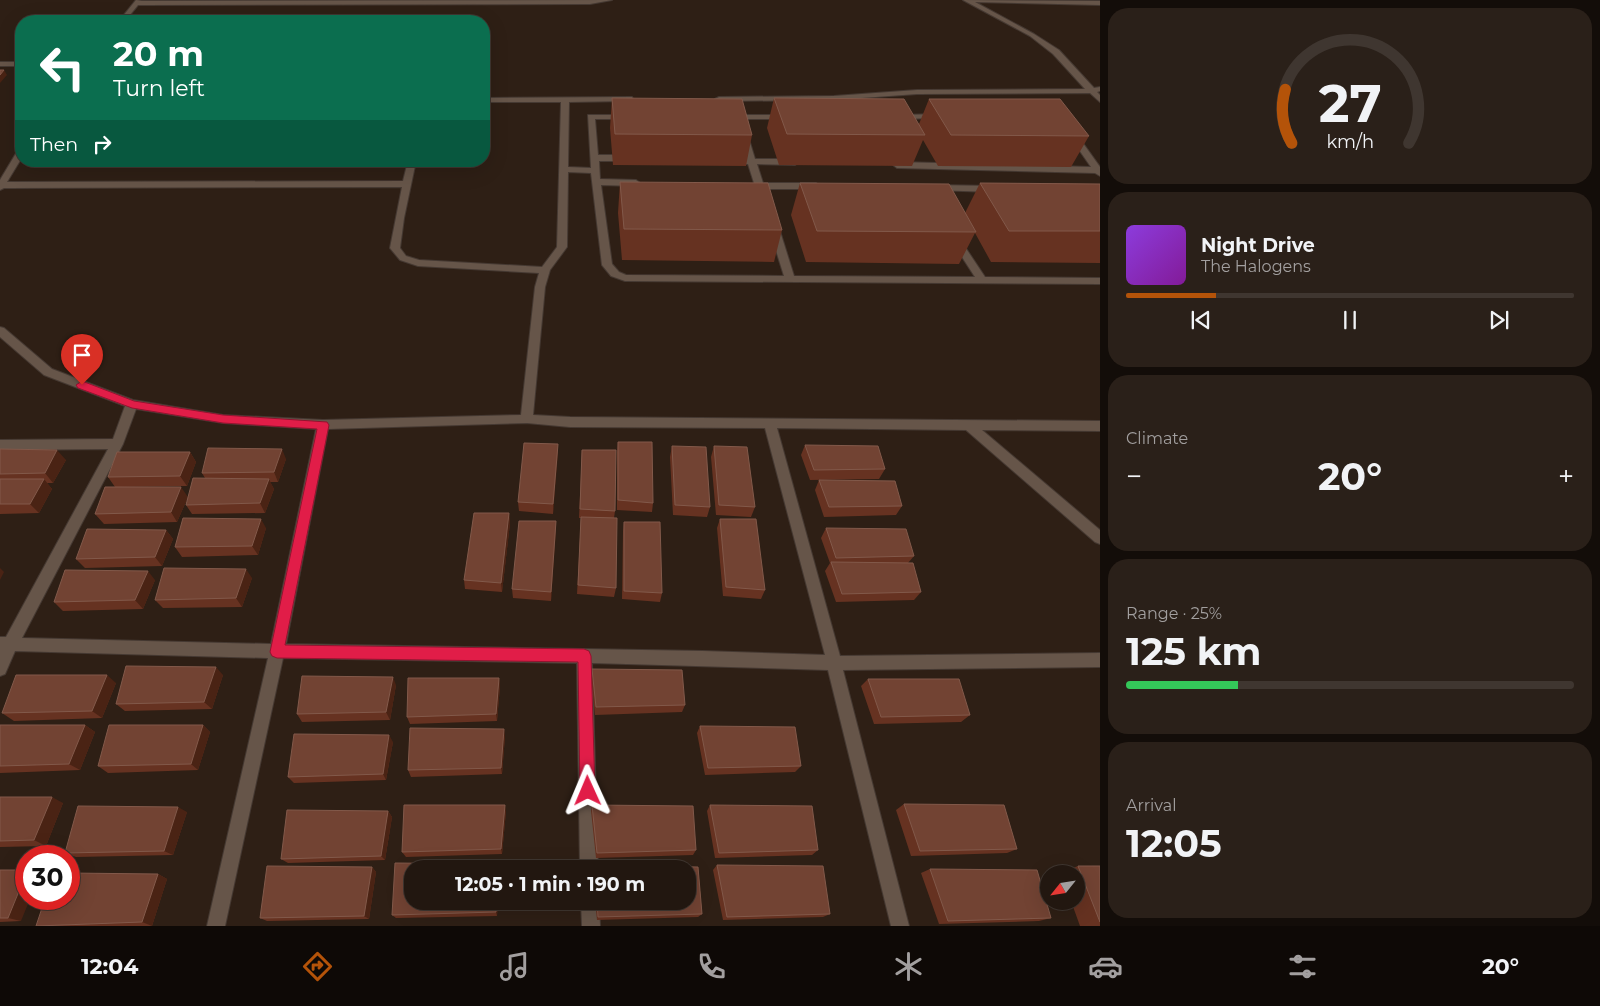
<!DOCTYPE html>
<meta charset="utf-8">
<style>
:root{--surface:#221710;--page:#2a2019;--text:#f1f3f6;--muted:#a29f9f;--line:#3f3630;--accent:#b45309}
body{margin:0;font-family:Montserrat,sans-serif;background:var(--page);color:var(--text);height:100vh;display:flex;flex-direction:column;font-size:19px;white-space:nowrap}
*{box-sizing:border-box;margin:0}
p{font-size:16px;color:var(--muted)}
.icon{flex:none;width:28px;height:28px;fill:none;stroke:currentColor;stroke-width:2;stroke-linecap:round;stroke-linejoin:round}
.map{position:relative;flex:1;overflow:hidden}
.details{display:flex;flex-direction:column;gap:8px;padding:8px;background:#130d09;width:500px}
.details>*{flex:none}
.top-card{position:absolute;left:15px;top:15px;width:475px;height:152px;border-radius:20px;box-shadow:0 5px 20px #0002,0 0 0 1px var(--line);background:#0b6e4f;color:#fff;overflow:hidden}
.needle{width:32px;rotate:240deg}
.controls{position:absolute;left:1040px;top:865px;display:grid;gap:10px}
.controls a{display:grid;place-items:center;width:45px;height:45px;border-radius:50%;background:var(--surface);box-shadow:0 5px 20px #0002,0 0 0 1px var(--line);font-size:25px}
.speed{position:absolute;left:15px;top:845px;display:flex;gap:10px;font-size:25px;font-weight:700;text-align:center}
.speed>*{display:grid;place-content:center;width:65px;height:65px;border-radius:50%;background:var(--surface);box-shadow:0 5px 20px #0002,0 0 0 1px var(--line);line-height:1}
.speed .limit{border:8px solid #d22;background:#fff;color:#111}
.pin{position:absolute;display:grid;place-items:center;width:42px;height:42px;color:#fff;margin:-51px -21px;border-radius:50% 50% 50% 0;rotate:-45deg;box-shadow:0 0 5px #0007}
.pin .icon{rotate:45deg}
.me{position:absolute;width:55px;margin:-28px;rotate:359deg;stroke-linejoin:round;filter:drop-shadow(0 0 4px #0008)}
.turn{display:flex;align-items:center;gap:18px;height:105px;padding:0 15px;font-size:22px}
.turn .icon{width:65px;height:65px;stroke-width:2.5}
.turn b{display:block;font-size:35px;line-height:42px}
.then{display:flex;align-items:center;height:48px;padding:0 15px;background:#0003;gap:10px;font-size:19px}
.big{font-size:38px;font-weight:700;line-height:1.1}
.details .card{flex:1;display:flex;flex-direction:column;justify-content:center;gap:8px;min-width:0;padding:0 18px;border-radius:20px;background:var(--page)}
.details .dial{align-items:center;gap:0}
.dial svg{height:130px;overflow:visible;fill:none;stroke:var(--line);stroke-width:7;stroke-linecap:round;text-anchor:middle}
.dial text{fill:var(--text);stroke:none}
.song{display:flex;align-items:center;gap:15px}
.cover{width:60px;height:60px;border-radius:8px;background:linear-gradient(135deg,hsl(270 70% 55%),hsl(290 70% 35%))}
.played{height:5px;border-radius:2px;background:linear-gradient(90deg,var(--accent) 20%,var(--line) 20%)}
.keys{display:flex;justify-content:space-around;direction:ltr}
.heat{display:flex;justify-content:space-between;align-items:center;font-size:28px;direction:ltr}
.charge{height:8px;border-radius:4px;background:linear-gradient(90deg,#34c759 25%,var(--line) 0)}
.trip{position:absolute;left:404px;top:860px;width:292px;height:50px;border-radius:20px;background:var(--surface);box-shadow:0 5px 20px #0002,0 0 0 1px var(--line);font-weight:700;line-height:50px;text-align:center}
.dock{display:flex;height:80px;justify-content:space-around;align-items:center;background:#0e0906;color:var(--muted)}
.dock .icon{width:35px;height:35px}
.dock .current{color:var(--accent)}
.dock b{font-size:22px;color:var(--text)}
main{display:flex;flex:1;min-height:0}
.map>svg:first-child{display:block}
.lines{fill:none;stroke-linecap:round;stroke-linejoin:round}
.minor-casing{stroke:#453932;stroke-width:2}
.minor{fill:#665549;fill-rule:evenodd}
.wall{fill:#663221}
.shaded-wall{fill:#4a2314}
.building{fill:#724333;stroke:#82594a}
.route{fill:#e11d48;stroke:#92132f}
</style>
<main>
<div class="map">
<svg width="1100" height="926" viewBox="0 0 1100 926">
<rect width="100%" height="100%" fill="#2e1f15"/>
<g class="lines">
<defs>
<path id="minor" d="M136,0L142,1L612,0L590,4L138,5L125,21H119Z
M963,0L1100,1V5L975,2L1034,34L1059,50L1094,88L1100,87V91L1097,92L1100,95V102L1090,93L917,94L834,100L719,101L715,99L719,97L834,96L917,90L1085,89L1053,54L1030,36Z
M0,62H21V66H0Z
M632,97L633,99L629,101L569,102L568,167L591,168L588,115H627L631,117L627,119H595L598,155H627L631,158L627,161H599L600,179L636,180L640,183L636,186L601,185L612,264L619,272L626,275L784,276L769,228L774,225L779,228L794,276L975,277L951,240L956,237L959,238L985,277L1100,278V284L625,281L611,276L602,265L591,173L568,172L567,247L550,270L545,287L533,415L570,417L1100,421V431L982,430L1100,530V544L1095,542L966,430L777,428L840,656L1100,653V667L843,670L909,926H891L828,670L592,663L598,869H580L577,663L283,658L225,926H207L268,658L15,651L5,674L0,676V637H6L108,449L0,450V440L113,439L125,406L44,375L0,337V327L4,328L52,369L133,400L223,415L323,420L521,415L535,287L539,273L418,266L400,260L390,248L402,187L4,188L0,190V180L18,150L21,149V159L7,182L403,181L408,161H416L404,218L400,248L406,256L419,260L542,267L557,247L561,102H484V98ZM136,409L223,423L316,429L271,644L22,638L123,444ZM527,423L570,427L765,428L825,655L703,651L286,644L328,429Z
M942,114L943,116L939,118L899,119L895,117L899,115Z
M729,115H787L791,117L787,119H729Z
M1069,132H1075L1100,167V176L1095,173L897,168L893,165L897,162L1091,167L1068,134Z
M741,134L748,136L755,159H795L799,162L795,165L757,164L763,183H816L820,186L816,189H765V195H759L756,189L749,186L754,183L748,164H730L726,161L730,158L747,159L740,136Z
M936,185L993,186L997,189L993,192L933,190L932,188Z
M581,901H599L600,926H582Z"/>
</defs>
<use href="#minor" class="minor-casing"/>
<use href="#minor" class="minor"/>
</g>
<path class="wall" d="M612,98L752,135L746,166L613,165L610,128Z
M774,98L919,124L929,99L1089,136L1071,167L938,166L923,140L912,166L779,165L767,128Z
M620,182L782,230L774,262L622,260L618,213Z
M800,183L965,213L980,183L1100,184V263L991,262L975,233L959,264L806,262L791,215Z
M618,442L653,503L652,512L617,510V452Z
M558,444L553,514L519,511L518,502Z
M805,445L885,469L879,479L810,480L801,455Z
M672,446L710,507L707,517L673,515L670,457Z
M714,446L755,507L751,517L716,515L711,457Z
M0,449L66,460L53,483H47L52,489L39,513L0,514Z
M582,450L615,511L614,518L616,588L614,597L577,594L581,518H579Z
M190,452L196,462L187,486L122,487L188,497L177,522L104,524L95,514L115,487L108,477Z
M286,459L278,482H270L274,489L265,513L192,514L186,505L205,478L202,473Z
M819,480L902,506L896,515L824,517L815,490Z
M509,513L510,523L502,592L465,589L464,580Z
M720,519L765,590L761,599L723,596L717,528Z
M556,521L551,601L513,598L512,589Z
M624,522L662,593L660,602L622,599L623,531Z
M266,528L258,555L182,557L175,547Z
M826,528L914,556L908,563L921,592L914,600L836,602L825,571L830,563L821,538Z
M166,530L173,539L162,566L85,568L76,559Z
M252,578L242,607L163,608L155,600Z
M155,580L143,609L63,611L54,602Z
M592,669L685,705L682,712L595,715L591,677Z
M223,675L212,709L125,711L116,704Z
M499,678L500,686L497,721L410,724L407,717Z
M868,679L970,715L961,722L874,724L861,686Z
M116,683L102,718L14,721L2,713Z
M396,685L390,720L302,722L297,714Z
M0,725H85L95,732L80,770L0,773Z
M203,725L210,732L198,770L108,773L98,766Z
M700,726L801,766L795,772L705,775L697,733Z
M505,736L502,774L411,777L408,770Z
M393,742L386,780L294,783L288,777Z
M0,797L63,803L46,846L0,847Z
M904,804L1017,849L1007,853L911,856L896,810Z
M592,805L696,850L693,855L596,858L591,811Z
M710,805L818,850L812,855L715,858L707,811Z
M388,811L392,817L385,860L288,863L281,859Z
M506,811L502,854L406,857L402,852Z
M187,812L173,855L76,857L65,853Z
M593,865L698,867L702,914L698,917L597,920L595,901H688V869H592Z
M717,865L830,914L823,917L723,920L713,870Z
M1078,866H1100V926H1080L1071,901H1076V874H1060V873Z
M372,867L376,872L369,919L267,921L260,918Z
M930,869L1051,918L1039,921L939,924L921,873Z
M0,870L21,921L0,922Z
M158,874L167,879L152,926H36Z
M412,901H498L497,916L396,918L392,915Z"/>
<path class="shaded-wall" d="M4,70L7,75L0,83V75Z
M558,444V454L553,514V504Z
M282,449L286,459L278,482L274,472Z
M57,450L66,460L53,483L45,473Z
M190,452L196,462L187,486L180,476Z
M44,479L52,489L39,513L30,504Z
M269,479L274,489L265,513L260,503Z
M181,487L188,497L177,522L171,512Z
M509,513L510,523L502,592L501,583Z
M261,519L266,528L258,555L252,546Z
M556,521V531L551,601V592Z
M166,530L173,539L162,566L155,557Z
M0,568L4,572L0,580Z
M246,569L252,578L242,607L236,598Z
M148,571L155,580L143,609L135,600Z
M216,667L223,675L212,709L204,702Z
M107,675L116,683L102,718L92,711Z
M393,677L396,685L390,720L386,712Z
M499,678L500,686L497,721L496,714Z
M85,725L95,732L80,770L69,764Z
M203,725L210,732L198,770L191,764Z
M504,729L505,736L502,774L501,768Z
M389,735L393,742L386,780L383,774Z
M52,797L63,803L46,846L34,840Z
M505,805L506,811L502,854L501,849Z
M178,807L187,812L173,855L164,851Z
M388,811L392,817L385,860L381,856Z
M372,867L376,872L369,919L364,916Z
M26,874V899H30L21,921L8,918Z
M158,874L167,879L152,926L142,922Z
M496,901H498L497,916L496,912Z"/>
<path class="building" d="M0,70H4L0,75Z
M612,98L742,99L752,135L615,134Z
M774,98L904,99L925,135L787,134Z
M929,99H1060L1089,136L951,135Z
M620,182L768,183L782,230L624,229Z
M800,183L949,184L976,232L817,231Z
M980,183L1100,184V231H1009Z
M618,442H652L653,503L618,500Z
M524,443L558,444L553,504L518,502Z
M805,445L878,446L885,469L814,470Z
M672,446L706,447L710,507L675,505Z
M714,446L747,447L755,507L719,505Z
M208,448L282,449L274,472L202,473Z
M0,449L57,450L45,473L0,474Z
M582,450H616L615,511L580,509Z
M117,452H190L180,476L108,477Z
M193,478L269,479L260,503L186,505Z
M0,479H44L30,504H0Z
M819,480L895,481L902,506L829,507Z
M105,487H181L171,512L95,514Z
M474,513H509L501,583L464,580Z
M581,517L617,518L616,588L578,585Z
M183,518L261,519L252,546L175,547Z
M720,519H756L765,590L726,587Z
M519,521H556L551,592L512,589Z
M624,522H660L662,593L624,591Z
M826,528L906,529L914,556L836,558Z
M87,529L166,530L155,557L76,559Z
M831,562L913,563L921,592L842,594Z
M164,568L246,569L236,598L155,600Z
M65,570L148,571L135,600L54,602Z
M126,666L216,667L204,702L116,704Z
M592,669L682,670L685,705L596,707Z
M16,675H107L92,711L2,713Z
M302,676L393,677L386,712L297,714Z
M408,678H499L496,714L407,717Z
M868,679H959L970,715L881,717Z
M0,725H85L69,764L0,766Z
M109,725H203L191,764L98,766Z
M700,726L795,727L801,766L708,768Z
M410,728L504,729L501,768L408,770Z
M294,734L389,735L383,774L288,777Z
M0,797H52L34,840L0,841Z
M904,804L1004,805L1017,849L920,851Z
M404,805H505L501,849L402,852Z
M592,805L693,806L696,850L597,853Z
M710,805L812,806L818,850L719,853Z
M78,806L178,807L164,851L65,853Z
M287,810L388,811L381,856L281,859Z
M395,863L499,864V869H412V901H496V912L392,915Z
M593,865L698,867L702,914L598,917L597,901H688V869H593Z
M717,865L823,866L830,914L727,917Z
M267,866L372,867L364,916L260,918Z
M1078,866H1100V922Z
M930,869L1037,870L1051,918L948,921Z
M0,870H26V874L8,918H0Z
M69,873L158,874L142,922L36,926L45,899H69Z"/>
<path class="route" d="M82,381L134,401L223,415L327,422L329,425L285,645L584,649L589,651L591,656L595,791L593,797L588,799L582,797L580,791L578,662L277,658L272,656L270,652L317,429L223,423L132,408L78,388L76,385Z"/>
</svg>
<div class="controls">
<a><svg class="needle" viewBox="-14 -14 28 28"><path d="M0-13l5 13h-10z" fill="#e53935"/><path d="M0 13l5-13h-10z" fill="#a29f9f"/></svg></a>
</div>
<div class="speed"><div class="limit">30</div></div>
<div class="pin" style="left:82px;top:385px;background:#d93025"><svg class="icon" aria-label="arrive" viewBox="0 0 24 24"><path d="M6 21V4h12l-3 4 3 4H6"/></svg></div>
<svg class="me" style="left:588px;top:791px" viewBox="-20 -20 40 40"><path d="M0-17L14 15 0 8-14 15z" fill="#e11d48" stroke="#fff" stroke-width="4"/></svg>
<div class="trip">12:05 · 1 min · 190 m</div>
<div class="top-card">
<div class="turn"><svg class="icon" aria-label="left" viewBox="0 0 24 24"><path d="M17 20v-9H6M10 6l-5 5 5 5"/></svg><div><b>20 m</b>Turn left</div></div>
<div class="then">Then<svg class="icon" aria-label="right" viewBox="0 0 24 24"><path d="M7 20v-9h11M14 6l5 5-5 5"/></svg></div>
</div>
</div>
<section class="details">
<div class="card dial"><svg viewBox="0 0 100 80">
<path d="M14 69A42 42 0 1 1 86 69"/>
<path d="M14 69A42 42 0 0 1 10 36" stroke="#b45309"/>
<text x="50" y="56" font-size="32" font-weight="700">27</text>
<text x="50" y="72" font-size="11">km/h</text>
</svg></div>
<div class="card">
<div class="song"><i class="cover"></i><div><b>Night Drive</b><p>The Halogens</p></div></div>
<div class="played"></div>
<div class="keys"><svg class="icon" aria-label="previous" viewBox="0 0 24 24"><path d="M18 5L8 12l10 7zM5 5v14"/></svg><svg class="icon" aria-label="pause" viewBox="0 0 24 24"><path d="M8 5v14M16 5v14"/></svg><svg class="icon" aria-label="next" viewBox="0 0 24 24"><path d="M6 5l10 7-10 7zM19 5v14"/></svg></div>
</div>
<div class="card"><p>Climate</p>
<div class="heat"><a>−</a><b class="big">20°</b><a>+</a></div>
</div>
<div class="card"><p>Range · 25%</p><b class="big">125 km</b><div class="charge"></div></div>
<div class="card"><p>Arrival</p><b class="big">12:05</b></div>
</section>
</main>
<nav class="dock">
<b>12:04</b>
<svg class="icon current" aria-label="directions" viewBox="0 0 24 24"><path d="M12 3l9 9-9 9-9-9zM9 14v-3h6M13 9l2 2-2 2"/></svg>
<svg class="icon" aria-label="music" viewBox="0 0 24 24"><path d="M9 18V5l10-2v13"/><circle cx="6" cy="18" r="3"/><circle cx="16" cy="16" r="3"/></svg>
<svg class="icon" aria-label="phone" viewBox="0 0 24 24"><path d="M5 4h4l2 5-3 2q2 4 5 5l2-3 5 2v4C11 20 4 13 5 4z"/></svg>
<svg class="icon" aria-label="climate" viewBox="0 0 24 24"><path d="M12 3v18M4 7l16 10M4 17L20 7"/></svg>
<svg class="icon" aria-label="car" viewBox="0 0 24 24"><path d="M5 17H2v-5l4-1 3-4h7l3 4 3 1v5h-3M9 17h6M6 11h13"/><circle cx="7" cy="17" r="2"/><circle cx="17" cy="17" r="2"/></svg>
<svg class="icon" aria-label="filters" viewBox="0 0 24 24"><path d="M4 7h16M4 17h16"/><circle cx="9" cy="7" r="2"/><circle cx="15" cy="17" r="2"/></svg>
<b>20°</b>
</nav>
